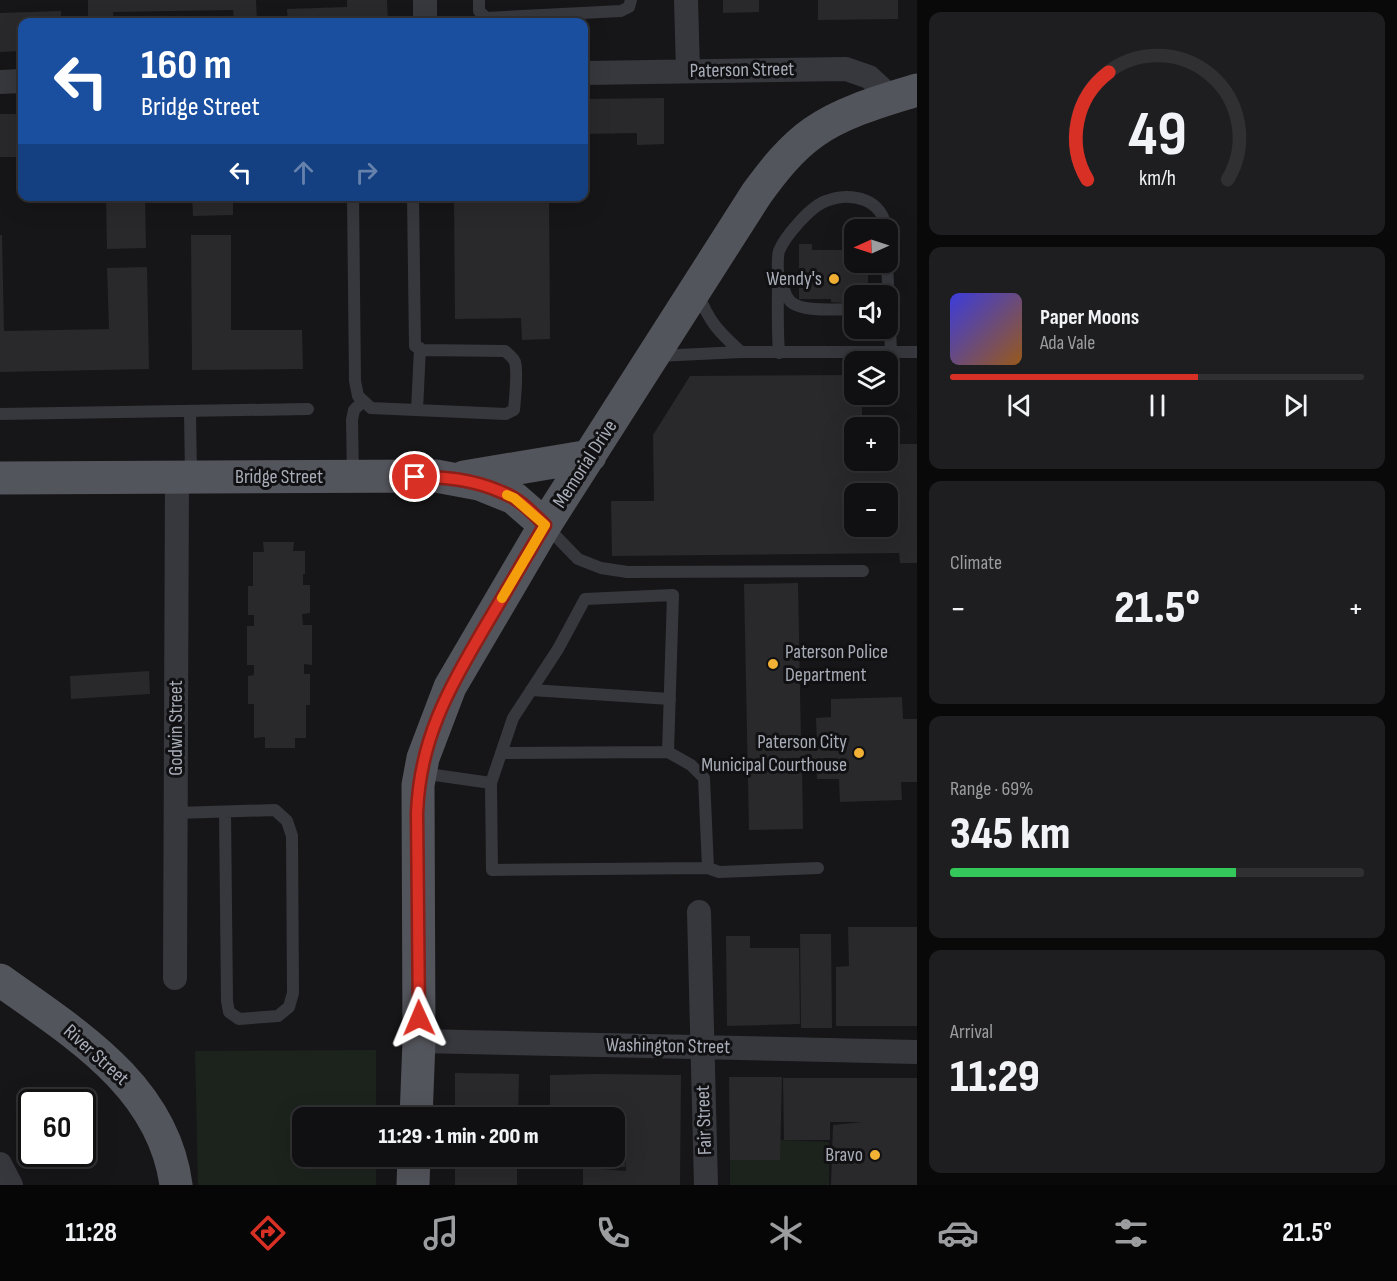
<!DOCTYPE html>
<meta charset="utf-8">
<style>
:root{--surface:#101012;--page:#1e1e20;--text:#f1f3f6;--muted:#9c9d9f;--line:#303032;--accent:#d93025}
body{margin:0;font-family:"Sofia Sans Condensed",sans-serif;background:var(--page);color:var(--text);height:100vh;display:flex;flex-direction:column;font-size:22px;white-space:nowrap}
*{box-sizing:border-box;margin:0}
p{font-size:20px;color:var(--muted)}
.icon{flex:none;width:33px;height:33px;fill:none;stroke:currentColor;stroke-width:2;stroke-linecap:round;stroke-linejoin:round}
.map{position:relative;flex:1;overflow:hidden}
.drawer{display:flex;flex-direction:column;gap:12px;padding:12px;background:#09090a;width:480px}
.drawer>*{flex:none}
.top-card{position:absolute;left:18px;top:18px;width:570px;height:183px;border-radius:12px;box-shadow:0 6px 24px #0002,0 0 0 2px var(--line);background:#1a4fa0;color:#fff;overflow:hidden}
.needle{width:39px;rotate:267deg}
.buttons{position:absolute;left:844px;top:219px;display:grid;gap:12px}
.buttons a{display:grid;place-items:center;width:54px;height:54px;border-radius:12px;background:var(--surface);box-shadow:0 6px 24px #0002,0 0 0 2px var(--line);font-size:30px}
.speed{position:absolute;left:18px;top:1089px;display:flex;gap:12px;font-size:30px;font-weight:700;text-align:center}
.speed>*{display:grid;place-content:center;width:78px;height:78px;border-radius:50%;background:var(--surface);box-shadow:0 6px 24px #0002,0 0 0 2px var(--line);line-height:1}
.speed .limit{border:3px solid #111;border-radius:9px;background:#fff;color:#111}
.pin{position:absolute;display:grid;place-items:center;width:51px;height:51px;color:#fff;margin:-26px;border:3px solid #fff;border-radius:50%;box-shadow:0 2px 6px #0007}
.me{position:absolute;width:66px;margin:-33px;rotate:359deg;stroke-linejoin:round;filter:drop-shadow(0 0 4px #0008)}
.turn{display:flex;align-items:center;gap:21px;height:126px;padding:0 24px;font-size:27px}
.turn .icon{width:78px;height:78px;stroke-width:2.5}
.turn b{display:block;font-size:42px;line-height:51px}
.lanes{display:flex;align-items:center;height:57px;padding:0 24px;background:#0003;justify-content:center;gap:30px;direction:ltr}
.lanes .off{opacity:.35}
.big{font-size:45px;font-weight:800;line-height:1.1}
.drawer .widget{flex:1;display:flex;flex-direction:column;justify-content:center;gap:9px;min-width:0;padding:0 21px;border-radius:12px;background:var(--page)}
.drawer .dial{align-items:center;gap:0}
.dial svg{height:156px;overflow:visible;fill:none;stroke:var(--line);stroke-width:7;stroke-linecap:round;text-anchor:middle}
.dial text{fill:var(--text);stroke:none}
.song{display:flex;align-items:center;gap:18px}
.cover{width:72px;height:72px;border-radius:9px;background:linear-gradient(135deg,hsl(240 70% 55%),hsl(30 70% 35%))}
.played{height:6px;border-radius:3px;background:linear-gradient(90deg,var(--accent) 60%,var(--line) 60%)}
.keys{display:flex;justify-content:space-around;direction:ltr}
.heat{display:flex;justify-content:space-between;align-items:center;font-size:33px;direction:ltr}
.charge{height:9px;border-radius:4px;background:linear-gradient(90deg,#34c759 69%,var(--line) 0)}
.trip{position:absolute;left:292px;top:1107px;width:333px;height:60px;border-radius:12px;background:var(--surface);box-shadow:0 6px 24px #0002,0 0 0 2px var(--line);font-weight:800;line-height:60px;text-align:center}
.tabs{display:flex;height:96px;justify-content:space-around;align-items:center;background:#060607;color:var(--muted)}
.tabs .icon{width:42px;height:42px}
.tabs .current{color:var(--accent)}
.tabs b{font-size:27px;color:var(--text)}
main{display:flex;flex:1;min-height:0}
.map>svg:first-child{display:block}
.green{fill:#1c231d}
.building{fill:#29292c;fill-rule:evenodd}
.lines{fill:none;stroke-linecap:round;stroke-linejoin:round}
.lane{stroke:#37383d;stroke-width:12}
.street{stroke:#37383d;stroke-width:24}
.primary{stroke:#53555c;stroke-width:33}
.route-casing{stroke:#8d1f18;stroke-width:15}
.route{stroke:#d93025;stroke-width:10}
.slow{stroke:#f59e0b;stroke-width:10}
.poi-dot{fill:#f2b134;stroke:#111113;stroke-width:2}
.labels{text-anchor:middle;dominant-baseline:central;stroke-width:6;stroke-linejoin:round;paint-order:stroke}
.street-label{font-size:20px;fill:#a8adb8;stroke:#111113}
.poi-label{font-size:20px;fill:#a8adb8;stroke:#111113;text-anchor:end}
</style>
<main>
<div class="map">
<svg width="917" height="1185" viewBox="0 0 917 1185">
<rect width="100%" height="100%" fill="#161618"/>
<path class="green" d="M376,1050V1117L303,1118V1156L376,1157V1185H198L195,1051Z
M780,1140L829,1142V1185H730V1160H780Z"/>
<path class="building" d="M88,0H256L257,21L234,22L233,10L113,12L114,22H88Z
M347,0H387L388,22H288L287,9L347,7Z
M723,0H759V12L723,13Z
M818,0H898V19L818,20Z
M61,11V22H22V51L0,52V13Z
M664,98V144L637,145V133L584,134V99Z
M0,114H22V157H0Z
M106,196H145L146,248L107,249Z
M192,196H233V215L193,216Z
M454,196H549L550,339L522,340L521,318L455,319Z
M0,235H2L4,331L109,329L107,268L147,267L149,369L0,372Z
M191,235H231V330H302L303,369L192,370Z
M799,244H812V250H855V262H868V296H845V303L831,302V299H799Z
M855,375V394H862V428H855V460H888V444H917V563H900L899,553L612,556L611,501H654L653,435L690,376ZM855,494H888V526H855Z
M263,542H294L293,551H305V574H303V585H310V613L302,614L303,625H312V665L304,664V674H310V705H306V738H295V748H265V737L254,738V704H248V676L254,675V665H247V626H254V615H248V586H253V552H264Z
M798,583L801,743H817L816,718L831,717V699L902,697L903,719H917V782H901L902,800L840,802L839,779H817L816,764H802L803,829L749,830L744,584Z
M149,671L150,694L71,699L70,676Z
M848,927H917V1026H836V967L849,966Z
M800,934H831L832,1028H801Z
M726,936H750V948H799L800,1024L727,1026Z
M455,1073L519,1074L518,1118H455Z
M598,1074L681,1075L680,1185H583V1168H551V1156H615V1118H550V1075ZM624,1135L626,1171L589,1168L625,1167Z
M729,1077H782L780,1160H730Z
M783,1078H917V1185H831L833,1125L863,1122H830V1140H784Z
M455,1156H517V1185H455Z"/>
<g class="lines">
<path class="lane" d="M479,0V11L486,18L621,11L629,7L631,0
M353,196L355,381L358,396L371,408L506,414L514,410C515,398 518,373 515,362C513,357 508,354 505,351L422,350L415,346L413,196
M887,262L891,351
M782,279C783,286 785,296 790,301C801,313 840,309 855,309
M698,294C710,323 718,331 741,352
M779,353C777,326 778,300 778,274C778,267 777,257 779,251C785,236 811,206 826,201C851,191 884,199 886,230
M657,356L741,352H917
M417,410L420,348
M190,411L191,476
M0,414L308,409
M353,476L352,420L354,410L363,401
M546,526L578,559L601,568L627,572L863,571
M531,690L670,699
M501,753L668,752
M421,773L491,783L513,718L558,649L585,599L673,595L668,752L691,765L704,778L708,868L492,870L491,783
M176,813L275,810L287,821L292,836L293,993L289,1007L278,1016L239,1019L229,1012L227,1001L225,812
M708,868L719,872L818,868"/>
<path class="street" d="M425,0V22
M686,0L688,71
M584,73L846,69L869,77L892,98
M0,82L22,81
M699,912L706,1185
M175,978L177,478
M419,1041L917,1052
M0,1164L11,1185"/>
<path class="primary" d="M464,477L590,456
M0,478L436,476L479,484L514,498L545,525
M0,980C74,1033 163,1086 176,1185
M416,1118L419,1041L418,785L423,758L450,687L545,525L757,193C773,171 791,148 814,132C844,111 882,101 917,90
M413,1185L414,1156"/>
</g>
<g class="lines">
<defs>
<path id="route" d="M415,477C449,476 482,481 512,497C524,503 535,516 545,525C525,558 506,592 486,625C449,689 420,737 417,813L419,1018"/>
</defs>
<use href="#route" class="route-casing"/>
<use href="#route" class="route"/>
<path class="slow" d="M502,598L545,525L514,498L507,495"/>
</g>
<g class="poi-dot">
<circle cx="834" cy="279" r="6"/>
<circle cx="773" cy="664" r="6"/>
<circle cx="859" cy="753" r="6"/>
<circle cx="875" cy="1155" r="6"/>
</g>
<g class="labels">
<g class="street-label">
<text transform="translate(742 70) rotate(-1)">Paterson Street</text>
<text transform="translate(585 464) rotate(-57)">Memorial Drive</text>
<text x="279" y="477">Bridge Street</text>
<text transform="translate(176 728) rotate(-90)">Godwin Street</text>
<text transform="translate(668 1046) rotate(1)">Washington Street</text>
<text transform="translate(96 1055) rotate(42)">River Street</text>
<text transform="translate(704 1120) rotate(-92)">Fair Street</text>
</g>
<g class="poi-label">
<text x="822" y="279">Wendy's</text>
<text x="785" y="652" text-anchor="start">Paterson Police<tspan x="785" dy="23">Department</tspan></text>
<text x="847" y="742">Paterson City<tspan x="847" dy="23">Municipal Courthouse</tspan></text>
<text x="863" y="1155">Bravo</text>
</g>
</g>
</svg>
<div class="buttons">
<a><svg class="needle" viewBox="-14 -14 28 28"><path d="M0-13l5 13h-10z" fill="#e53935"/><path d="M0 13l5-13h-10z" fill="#9c9d9f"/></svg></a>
<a><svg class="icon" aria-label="sound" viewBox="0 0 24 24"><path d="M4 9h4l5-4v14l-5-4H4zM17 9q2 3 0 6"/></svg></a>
<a><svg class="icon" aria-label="layers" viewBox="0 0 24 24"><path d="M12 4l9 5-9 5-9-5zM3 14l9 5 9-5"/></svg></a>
<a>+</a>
<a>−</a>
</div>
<div class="speed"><div class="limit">60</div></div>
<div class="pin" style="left:415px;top:477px;background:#d93025"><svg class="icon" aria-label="arrive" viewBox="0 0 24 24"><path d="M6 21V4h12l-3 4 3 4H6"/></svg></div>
<svg class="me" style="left:419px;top:1018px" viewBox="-20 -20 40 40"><path d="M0-17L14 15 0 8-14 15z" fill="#d93025" stroke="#fff" stroke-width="4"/></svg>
<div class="trip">11:29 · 1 min · 200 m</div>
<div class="top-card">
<div class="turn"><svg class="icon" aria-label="left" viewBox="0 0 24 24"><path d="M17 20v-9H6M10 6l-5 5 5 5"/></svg><div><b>160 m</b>Bridge Street</div></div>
<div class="lanes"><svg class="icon" aria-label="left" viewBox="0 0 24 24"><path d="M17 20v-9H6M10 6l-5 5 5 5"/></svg><svg class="icon off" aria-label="ahead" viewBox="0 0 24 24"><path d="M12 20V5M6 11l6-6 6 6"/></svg><svg class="icon off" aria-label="right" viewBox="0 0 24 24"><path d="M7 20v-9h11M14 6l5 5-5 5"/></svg></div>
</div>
</div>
<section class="drawer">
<div class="widget dial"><svg viewBox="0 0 100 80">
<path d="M14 69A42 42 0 1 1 86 69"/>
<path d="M14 69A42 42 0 0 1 25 14" stroke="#d93025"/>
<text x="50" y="56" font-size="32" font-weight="700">49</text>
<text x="50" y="72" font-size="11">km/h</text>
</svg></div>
<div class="widget">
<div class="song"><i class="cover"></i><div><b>Paper Moons</b><p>Ada Vale</p></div></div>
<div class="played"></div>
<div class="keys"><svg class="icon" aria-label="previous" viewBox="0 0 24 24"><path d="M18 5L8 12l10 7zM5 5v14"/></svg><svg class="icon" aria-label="pause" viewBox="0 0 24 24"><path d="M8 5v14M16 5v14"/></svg><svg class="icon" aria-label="next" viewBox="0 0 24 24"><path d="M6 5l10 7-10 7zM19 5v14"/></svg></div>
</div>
<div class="widget"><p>Climate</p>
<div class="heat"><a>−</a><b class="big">21.5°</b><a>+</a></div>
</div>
<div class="widget"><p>Range · 69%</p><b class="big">345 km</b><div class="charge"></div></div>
<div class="widget"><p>Arrival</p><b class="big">11:29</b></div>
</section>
</main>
<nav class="tabs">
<b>11:28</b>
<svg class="icon current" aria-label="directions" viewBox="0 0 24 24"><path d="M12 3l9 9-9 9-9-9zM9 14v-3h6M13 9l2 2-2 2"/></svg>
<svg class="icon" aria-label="music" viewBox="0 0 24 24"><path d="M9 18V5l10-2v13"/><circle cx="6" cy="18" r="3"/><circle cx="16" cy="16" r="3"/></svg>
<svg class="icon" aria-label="phone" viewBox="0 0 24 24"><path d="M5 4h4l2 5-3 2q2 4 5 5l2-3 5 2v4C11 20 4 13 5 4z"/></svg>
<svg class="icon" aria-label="climate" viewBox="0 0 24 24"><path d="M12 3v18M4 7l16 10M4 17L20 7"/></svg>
<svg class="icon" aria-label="car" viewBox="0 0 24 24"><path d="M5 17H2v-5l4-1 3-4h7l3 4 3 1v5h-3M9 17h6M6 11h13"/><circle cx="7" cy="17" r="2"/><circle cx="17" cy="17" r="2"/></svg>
<svg class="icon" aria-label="filters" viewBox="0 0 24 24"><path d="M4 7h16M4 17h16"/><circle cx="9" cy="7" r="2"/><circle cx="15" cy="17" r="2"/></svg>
<b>21.5°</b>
</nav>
